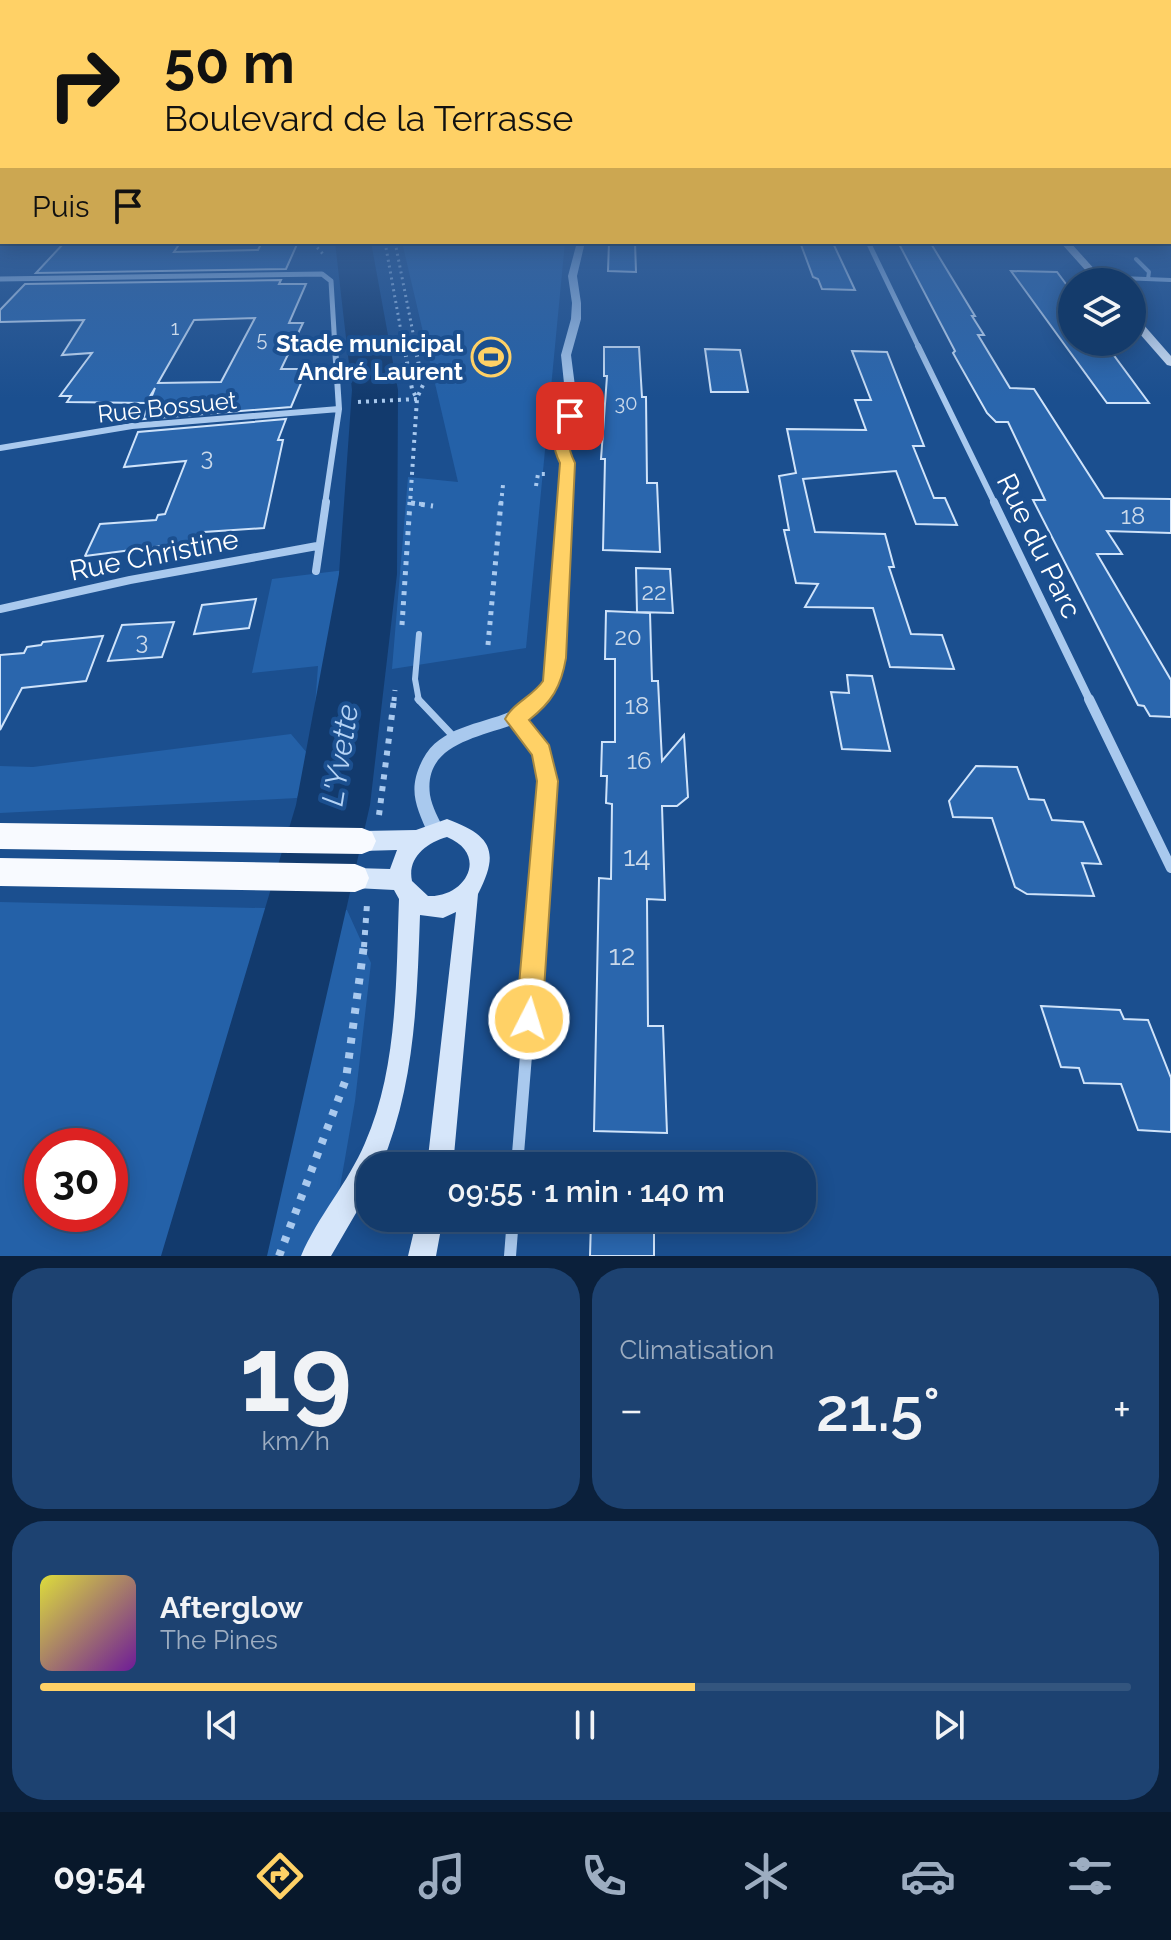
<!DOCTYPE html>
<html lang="fr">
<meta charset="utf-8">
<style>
:root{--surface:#143b6b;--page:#1d4271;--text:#f1f3f6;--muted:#9dadc1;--line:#33557e;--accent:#ffd166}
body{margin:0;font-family:Raleway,sans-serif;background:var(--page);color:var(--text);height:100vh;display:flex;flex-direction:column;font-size:30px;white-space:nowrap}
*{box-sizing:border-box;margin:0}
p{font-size:26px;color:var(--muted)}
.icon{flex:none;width:44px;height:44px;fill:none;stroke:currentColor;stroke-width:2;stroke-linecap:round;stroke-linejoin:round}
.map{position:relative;height:1256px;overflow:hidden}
.side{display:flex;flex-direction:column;gap:12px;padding:12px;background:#0b203b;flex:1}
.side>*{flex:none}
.top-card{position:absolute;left:0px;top:0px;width:1172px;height:244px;box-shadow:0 4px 20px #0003,0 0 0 2px var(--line);background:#ffd166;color:#111;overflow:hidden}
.fabs{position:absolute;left:1058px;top:268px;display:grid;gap:16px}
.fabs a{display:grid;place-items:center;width:88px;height:88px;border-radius:50%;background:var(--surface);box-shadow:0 4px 20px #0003,0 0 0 2px var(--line);font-size:40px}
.speed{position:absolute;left:24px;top:1128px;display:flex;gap:16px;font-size:40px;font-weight:700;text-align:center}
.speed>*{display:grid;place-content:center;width:104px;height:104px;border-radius:50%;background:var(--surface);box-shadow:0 4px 20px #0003,0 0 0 2px var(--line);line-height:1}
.speed .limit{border:12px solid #d22;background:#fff;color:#111}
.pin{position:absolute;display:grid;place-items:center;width:68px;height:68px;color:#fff;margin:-34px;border-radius:16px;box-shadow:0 4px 12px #0006}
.me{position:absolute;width:88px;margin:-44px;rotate:5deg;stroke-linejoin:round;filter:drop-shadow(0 0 6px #0008)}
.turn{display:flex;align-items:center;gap:28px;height:168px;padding:0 32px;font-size:36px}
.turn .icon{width:104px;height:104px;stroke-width:2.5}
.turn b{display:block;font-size:56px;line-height:68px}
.then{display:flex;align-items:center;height:76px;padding:0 32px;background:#0003;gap:16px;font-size:30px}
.big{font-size:60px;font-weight:600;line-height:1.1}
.side .widget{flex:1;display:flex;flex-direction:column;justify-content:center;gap:12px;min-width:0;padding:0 28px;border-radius:32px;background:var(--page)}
.side .dial{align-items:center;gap:0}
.dial b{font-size:104px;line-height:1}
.song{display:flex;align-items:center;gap:24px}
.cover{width:96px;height:96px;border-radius:12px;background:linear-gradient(135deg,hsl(60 70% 55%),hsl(280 70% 35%))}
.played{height:8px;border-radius:4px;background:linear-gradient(90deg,var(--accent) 60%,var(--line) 60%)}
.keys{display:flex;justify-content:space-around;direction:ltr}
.heat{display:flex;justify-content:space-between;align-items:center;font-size:44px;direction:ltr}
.side .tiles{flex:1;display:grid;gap:12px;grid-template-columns:1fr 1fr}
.widget:last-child{grid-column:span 2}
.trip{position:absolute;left:356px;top:1152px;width:460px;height:80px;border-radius:32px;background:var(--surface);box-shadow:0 4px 20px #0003,0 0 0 2px var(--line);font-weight:600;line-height:80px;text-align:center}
.dock{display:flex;height:128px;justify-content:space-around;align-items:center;background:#08182b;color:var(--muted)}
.dock .icon{width:56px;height:56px}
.dock .on{color:var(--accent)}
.dock b{font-size:36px;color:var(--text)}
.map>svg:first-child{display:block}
.green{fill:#2461a8;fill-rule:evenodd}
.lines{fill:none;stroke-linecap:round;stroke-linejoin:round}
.river{fill:#123a6d;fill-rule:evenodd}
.building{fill:#2a66ad;stroke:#cfe3fa;stroke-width:2;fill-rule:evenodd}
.path-far4{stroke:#a9c9ee;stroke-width:3;stroke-dasharray:2 4;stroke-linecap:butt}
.path-far3{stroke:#a9c9ee;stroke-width:4;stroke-dasharray:3 5;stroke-linecap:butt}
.path-far2{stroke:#a9c9ee;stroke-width:5;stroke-dasharray:4 6;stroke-linecap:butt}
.path-far1{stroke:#a9c9ee;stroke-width:6;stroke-dasharray:5 7;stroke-linecap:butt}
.path{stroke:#a9c9ee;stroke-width:8;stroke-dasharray:6 9;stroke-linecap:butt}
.service-far2{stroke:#a9c9ee;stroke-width:4}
.service-far1{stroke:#a9c9ee;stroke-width:6}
.service{stroke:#a9c9ee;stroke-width:7}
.minor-far4{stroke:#a9c9ee;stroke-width:5}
.minor-far3{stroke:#a9c9ee;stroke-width:6}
.minor-far2{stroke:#a9c9ee;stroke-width:8}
.minor-far1{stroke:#a9c9ee;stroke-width:10}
.minor{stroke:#a9c9ee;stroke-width:12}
.tertiary{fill:#a9c9ee;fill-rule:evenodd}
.secondary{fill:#d6e6fa;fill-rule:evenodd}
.trunk{fill:#f8faff;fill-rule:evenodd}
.route{fill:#ffd166;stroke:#a68842;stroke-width:2}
.labels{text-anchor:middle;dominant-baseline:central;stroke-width:8;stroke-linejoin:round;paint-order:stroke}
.far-number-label{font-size:20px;fill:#cad9ea}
.far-poi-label{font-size:24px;font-weight:bold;fill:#fff;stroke:#1b4f8f;text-anchor:end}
.far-street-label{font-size:24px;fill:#fff;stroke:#1b4f8f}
.number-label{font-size:24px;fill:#cad9ea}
.street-label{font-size:28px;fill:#fff;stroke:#1b4f8f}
.near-number-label{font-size:28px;fill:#cad9ea}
.water-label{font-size:30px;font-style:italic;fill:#b5d3f5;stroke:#1b4f8f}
</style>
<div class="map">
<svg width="1171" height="1256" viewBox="0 0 1171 1256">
<rect width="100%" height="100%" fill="#1b4f8f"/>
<path class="green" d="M402,242H565L526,648L392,669L408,477L458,482Z
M345,570L331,704L315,706L318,666L252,673L272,579Z
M291,734L313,760L297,798L0,813V766L33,767Z
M0,902L347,910L371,963L355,1101L328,1256H0ZM42,1146H110V1214H42Z"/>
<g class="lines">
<path class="river" d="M335,242H371L398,390L397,574L370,805L267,1256H161L296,805L339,574L352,390Z"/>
</g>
<path class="building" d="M262,242H298L286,269L36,273L63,244L180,243L174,252L258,250Z
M609,242H635L636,272L608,271Z
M800,242L833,243L855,290L822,289L818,279L813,277Z
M898,242H930L975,316H972L984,335H978L1010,388L1034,389L1104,498L1171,499V533L1107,531L1122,554H1097L1171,680V717L1150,716L1144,706L1138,705L1033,500H1045L1008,422H996L987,413L953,353L955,351Z
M1011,271L1057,272L1072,292V342H1104L1149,403H1107Z
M281,280L279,284H306L289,323H303L281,369H307L291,407L143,419L155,388L146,403L67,402L71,396H60L92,353L62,355L84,320L0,322V310L25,284ZM255,318L221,382L158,383L194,320Z
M604,347H639L642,397H646L647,483H657L660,552L603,550L605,459H601L607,376H604Z
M705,349L740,350L748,392H711Z
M852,351L887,352L924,446H913L934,498H945L957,525L916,524L896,471L803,479L815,532L885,534L894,567H889L911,634L942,635L954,669L890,667L873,608L805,607L818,584L796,583L784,530H789L779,476L796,473L787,429L866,430L855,400H871Z
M286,419L278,440H283L264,528L204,532L201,541L85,556L100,524L156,520L158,515L165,514L186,461L124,467L138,432Z
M636,568L670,569L673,613L637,612Z
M256,599L249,628L194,634L202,605Z
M606,611L650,613L652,681H658L662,761L684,735L688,797L677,806H662L665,900L647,899L648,1026H663L667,1133L594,1131L599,878L611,879L612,804L606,803L607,776H601L602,742H615V659H605Z
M174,622L162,657L108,661L122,625Z
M103,636L86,681L22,688L0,730V655L24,653L27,647L41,645L43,642Z
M847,675L872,676L890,751L842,749L831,692L849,693Z
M976,766L1017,767L1029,799L1044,800L1052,820L1083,822L1101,864L1082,863L1094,896L1027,894L1015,887L992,818L953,817L949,801Z
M1041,1006L1120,1010L1124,1019L1148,1020L1171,1078V1132L1138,1130L1121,1084L1084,1083L1079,1068L1061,1067Z
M591,1221L654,1225V1256H590Z"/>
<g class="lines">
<path class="path-far4" d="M317,242L316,246L323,254
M385,242L404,348
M395,242L416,348"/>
<path class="path-far3" d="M404,346L412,389L417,399L410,504
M415,346L423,385L417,398
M358,402L417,399
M536,486L538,474H546
M411,503L421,504
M501,504L503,485"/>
<path class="path-far2" d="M411,503L433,506
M402,625L410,502
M488,645L501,502
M394,701L395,690"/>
<path class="path-far1" d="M379,815L394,699
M364,947L367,904"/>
<path class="path" d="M279,1256L346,1079L364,945"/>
<path class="service-far2" d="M1136,259L1149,272L1148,279
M1096,277L1171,280"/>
<path class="service-far1" d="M419,701L415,679L419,634"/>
<path class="service" d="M418,699L453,736"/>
<path class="minor-far4" d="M868,242L919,348
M0,279L322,274L331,281L335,348"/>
<path class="minor-far3" d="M918,346L995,504
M0,448L132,426L339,409
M325,504L339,409L335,346"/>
<path class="minor-far2" d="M994,502L1090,701
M316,571L326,502
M0,609L130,580L317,546"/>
<path class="minor-far1" d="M1089,699L1171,868
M515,719L541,752L548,781L535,947"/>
<path class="minor" d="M517,1166L535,945
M510,1256L513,1218"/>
<path class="tertiary" d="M577,242H585L577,276L581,303V319L571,355L577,402L568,443L574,463L561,674C556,691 549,705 534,715C500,737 422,735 430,795C432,807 439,819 444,830L441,836L435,838L429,836C416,806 407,790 423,759C449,709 531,731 546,674L562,463L557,443L566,402L561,355L571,319L572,303L568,276Z"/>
<path class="secondary" d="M1060,242H1070L1106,282H1096Z
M1132,315L1136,316L1171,356V366L1167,365L1132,325Z
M447,819C490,835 501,850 478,894L453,1166H427L456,912L443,918L420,915C417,1001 415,1085 381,1166H370V1189L331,1256H301C318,1216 348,1183 365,1143C398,1068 396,979 399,899L394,890L355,888L348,885L345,878L348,871L355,868L390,869L397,850L362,851L355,848L352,841L355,834L362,831L416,830ZM447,837C490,855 465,898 428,896L412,881C407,858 426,843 447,837Z
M417,1218H443L436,1256H408Z"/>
<path class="trunk" d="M0,823L362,828L372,832L376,841L372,850L362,854L0,849Z
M0,858L355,864L365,868L369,878L365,888L355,892L0,886Z"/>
</g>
<linearGradient id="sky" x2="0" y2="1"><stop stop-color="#0f2b4f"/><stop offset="0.56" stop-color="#39639b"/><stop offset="1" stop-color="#39639b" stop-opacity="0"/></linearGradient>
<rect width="1171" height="398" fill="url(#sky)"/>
<path class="route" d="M570,411L577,416C567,433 566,445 575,463L566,658C561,687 552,702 529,720L549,745L558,781L542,1019L538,1028L529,1032L520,1028L516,1019L537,781L532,755L505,719C513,703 533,696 543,681L560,463C550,443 553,431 565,413Z"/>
<defs>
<symbol id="stadium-ring" viewBox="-11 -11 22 22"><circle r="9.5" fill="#1b4f8f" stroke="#ffd166" stroke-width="1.5"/><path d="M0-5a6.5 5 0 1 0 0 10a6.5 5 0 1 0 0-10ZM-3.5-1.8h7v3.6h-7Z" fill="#ffd166"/></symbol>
</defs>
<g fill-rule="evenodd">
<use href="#stadium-ring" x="469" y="335" width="44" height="44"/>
</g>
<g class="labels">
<g class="far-number-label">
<text x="175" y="328">1</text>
<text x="262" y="339">5</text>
<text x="626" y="403">30</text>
</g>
<g class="far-poi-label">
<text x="463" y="343">Stade municipal<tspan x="463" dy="28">André Laurent</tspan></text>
</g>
<g class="far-street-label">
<text transform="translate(167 407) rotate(-6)">Rue Bossuet</text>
</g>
<g class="number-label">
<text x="207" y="456">3</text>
<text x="1133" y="515">18</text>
<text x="654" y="591">22</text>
<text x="628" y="636">20</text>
<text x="142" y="640">3</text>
<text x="637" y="705">18</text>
<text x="639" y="760">16</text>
</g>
<g class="street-label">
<text transform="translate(1039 546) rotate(64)">Rue du Parc</text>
<text transform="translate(154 555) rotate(-11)">Rue Christine</text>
</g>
<g class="near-number-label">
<text x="637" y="856">14</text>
<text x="622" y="955">12</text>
</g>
<g class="water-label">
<text transform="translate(340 755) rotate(-81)">L'Yvette</text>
</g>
</g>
</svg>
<div class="fabs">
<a><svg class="icon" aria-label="layers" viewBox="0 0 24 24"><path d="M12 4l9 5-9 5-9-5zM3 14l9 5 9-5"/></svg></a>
</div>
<div class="speed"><div class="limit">30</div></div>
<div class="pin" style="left:570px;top:416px;background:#d93025"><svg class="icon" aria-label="arrive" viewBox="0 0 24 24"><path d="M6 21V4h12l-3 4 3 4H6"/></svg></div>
<svg class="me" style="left:529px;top:1019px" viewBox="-20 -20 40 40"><circle r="17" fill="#ffd166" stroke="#fff" stroke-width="3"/><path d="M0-11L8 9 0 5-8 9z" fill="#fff"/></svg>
<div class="trip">09:55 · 1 min · 140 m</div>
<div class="top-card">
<div class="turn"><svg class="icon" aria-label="right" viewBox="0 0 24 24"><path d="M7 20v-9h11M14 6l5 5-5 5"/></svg><div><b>50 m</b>Boulevard de la Terrasse</div></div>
<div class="then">Puis<svg class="icon" aria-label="arrive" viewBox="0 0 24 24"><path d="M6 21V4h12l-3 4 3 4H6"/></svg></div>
</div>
</div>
<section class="side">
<div class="tiles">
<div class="widget dial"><b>19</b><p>km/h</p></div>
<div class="widget"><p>Climatisation</p>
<div class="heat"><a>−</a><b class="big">21.5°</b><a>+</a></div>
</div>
<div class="widget">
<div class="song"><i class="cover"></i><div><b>Afterglow</b><p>The Pines</p></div></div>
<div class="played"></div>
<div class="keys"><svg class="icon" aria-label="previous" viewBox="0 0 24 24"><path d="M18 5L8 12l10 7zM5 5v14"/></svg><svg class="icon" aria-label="pause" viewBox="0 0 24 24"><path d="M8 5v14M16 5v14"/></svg><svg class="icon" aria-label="next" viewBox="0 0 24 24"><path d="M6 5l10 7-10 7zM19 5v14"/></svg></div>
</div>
</div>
</section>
<nav class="dock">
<b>09:54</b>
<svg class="icon on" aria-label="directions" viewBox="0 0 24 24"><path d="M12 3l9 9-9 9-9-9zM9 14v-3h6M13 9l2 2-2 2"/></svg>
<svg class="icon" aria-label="music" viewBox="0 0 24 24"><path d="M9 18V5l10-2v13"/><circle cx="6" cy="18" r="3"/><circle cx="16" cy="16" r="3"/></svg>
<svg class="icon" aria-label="phone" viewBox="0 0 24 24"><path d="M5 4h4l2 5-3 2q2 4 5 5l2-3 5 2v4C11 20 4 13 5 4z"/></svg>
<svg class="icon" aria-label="climate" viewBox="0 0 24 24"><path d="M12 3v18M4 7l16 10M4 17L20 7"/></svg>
<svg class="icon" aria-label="car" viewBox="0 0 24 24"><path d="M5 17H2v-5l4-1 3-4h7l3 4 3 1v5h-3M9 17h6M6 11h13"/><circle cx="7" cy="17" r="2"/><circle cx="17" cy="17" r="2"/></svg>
<svg class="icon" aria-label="filters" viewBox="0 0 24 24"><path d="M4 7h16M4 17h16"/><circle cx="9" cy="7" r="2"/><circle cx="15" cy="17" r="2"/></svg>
</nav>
